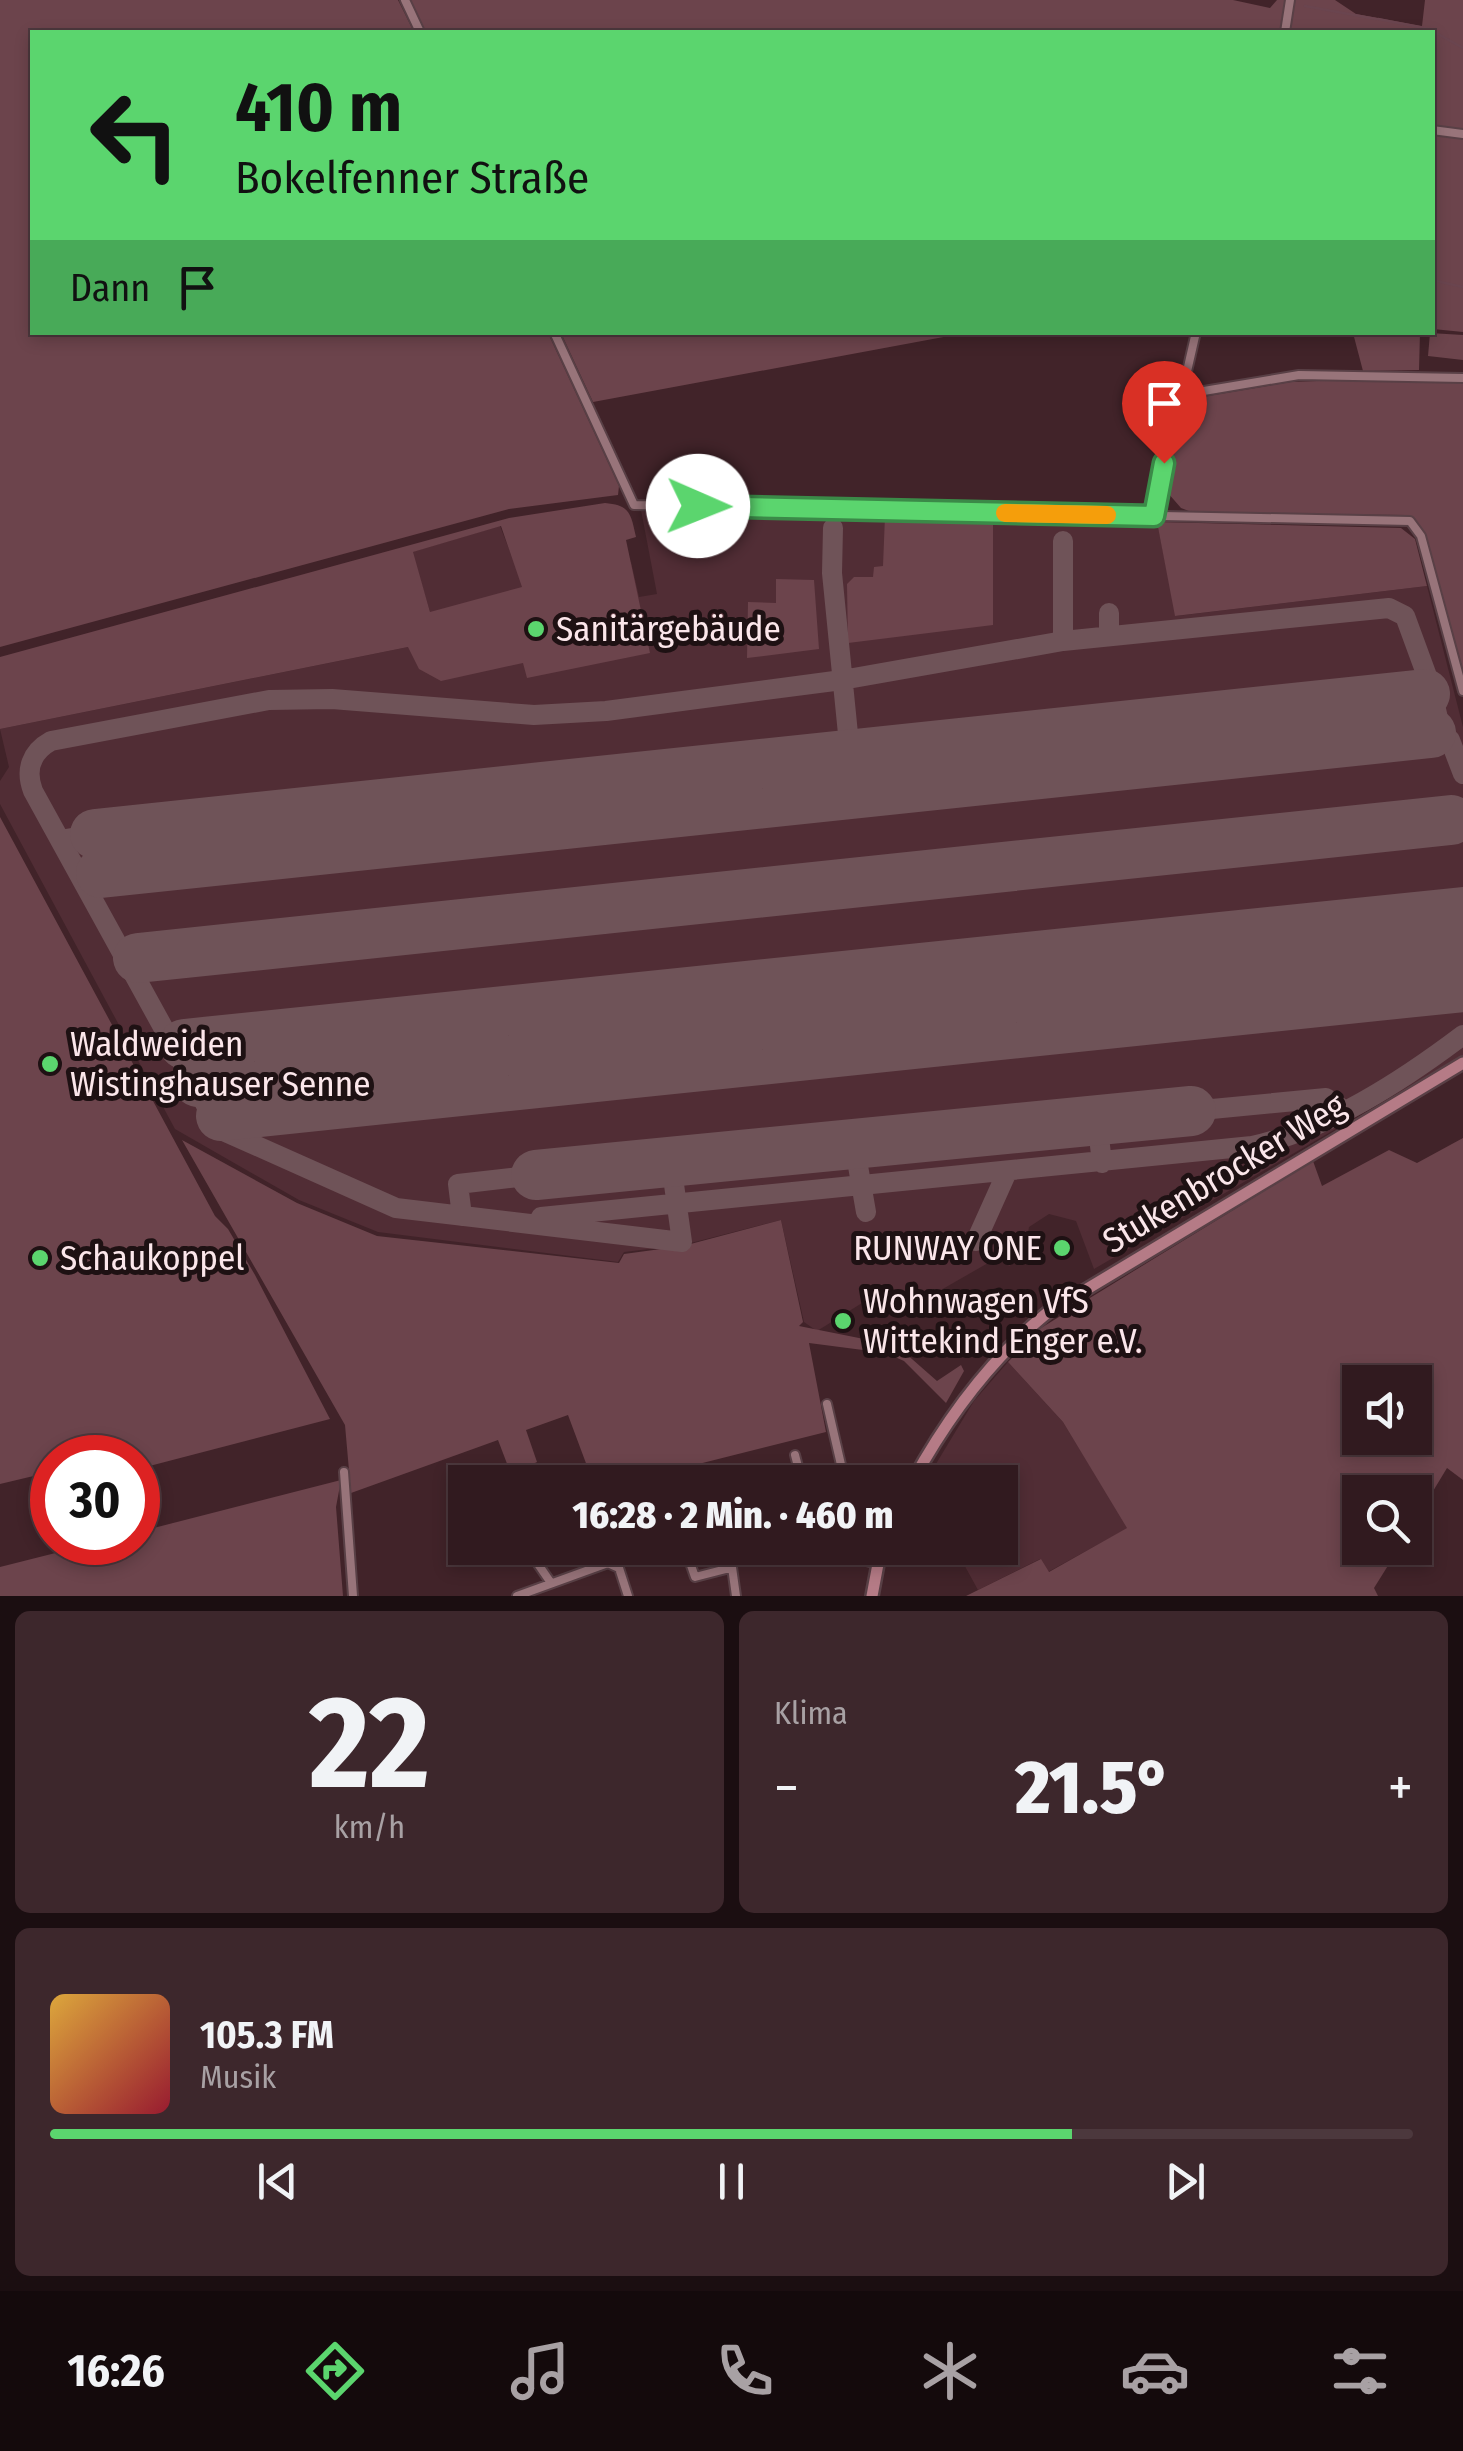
<!DOCTYPE html>
<html lang="de">
<meta charset="utf-8">
<style>
:root{--surface:#311a1f;--page:#3d272c;--text:#f1f3f6;--muted:#a8a1a4;--line:#4c383d;--accent:#5bd56e}
body{margin:0;font-family:"Fira Sans Condensed",sans-serif;background:var(--page);color:var(--text);height:100vh;display:flex;flex-direction:column;font-size:38px;white-space:nowrap}
*{box-sizing:border-box;margin:0}
p{font-size:32px;color:var(--muted)}
.icon{flex:none;width:55px;height:55px;fill:none;stroke:currentColor;stroke-width:2;stroke-linecap:round;stroke-linejoin:round}
.map{position:relative;height:1596px;overflow:hidden}
.details{display:flex;flex-direction:column;gap:15px;padding:15px;background:#1b0e11;flex:1}
.details>*{flex:none}
.guide{position:absolute;left:30px;top:30px;width:1405px;height:305px;border-radius:0px;box-shadow:0 5px 15px #0003,0 0 0 2px var(--line);background:#5bd56e;color:#111;overflow:hidden}
.controls{position:absolute;left:1342px;top:1365px;display:grid;gap:20px}
.controls a{display:grid;place-items:center;width:90px;height:90px;border-radius:0px;background:var(--surface);box-shadow:0 5px 15px #0003,0 0 0 2px var(--line);font-size:50px}
.speed{position:absolute;left:30px;top:1435px;display:flex;gap:20px;font-size:50px;font-weight:700;text-align:center}
.speed>*{display:grid;place-content:center;width:130px;height:130px;border-radius:50%;background:var(--surface);box-shadow:0 5px 15px #0003,0 0 0 2px var(--line);line-height:1}
.speed .limit{border:15px solid #d22;background:#fff;color:#111}
.pin{position:absolute;display:grid;place-items:center;width:85px;height:85px;color:#fff;margin:-102px -42px;border-radius:50% 50% 50% 0;rotate:-45deg;box-shadow:0 0 10px #0007}
.pin .icon{rotate:45deg}
.me{position:absolute;width:110px;margin:-55px;rotate:91deg;stroke-linejoin:round;filter:drop-shadow(0 0 8px #0008)}
.turn{display:flex;align-items:center;gap:35px;height:210px;padding:0 40px;font-size:45px}
.turn .icon{width:130px;height:130px;stroke-width:2.5}
.turn b{display:block;font-size:70px;line-height:85px}
.then{display:flex;align-items:center;height:95px;padding:0 40px;background:#0003;gap:20px;font-size:38px}
.big{font-size:75px;font-weight:800;line-height:1.1}
.details .tile{flex:1;display:flex;flex-direction:column;justify-content:center;gap:15px;min-width:0;padding:0 35px;border-radius:15px;background:var(--page)}
.details .dial{align-items:center;gap:0}
.dial b{font-size:130px;line-height:1}
.song{display:flex;align-items:center;gap:30px}
.cover{width:120px;height:120px;border-radius:15px;background:linear-gradient(135deg,hsl(40 70% 55%),hsl(350 70% 35%))}
.played{height:10px;border-radius:5px;background:linear-gradient(90deg,var(--accent) 75%,var(--line) 75%)}
.keys{display:flex;justify-content:space-around;direction:ltr}
.heat{display:flex;justify-content:space-between;align-items:center;font-size:55px;direction:ltr}
.details .tiles{flex:1;display:grid;gap:15px;grid-template-columns:1fr 1fr}
.tile:last-child{grid-column:span 2}
.trip{position:absolute;left:448px;top:1465px;width:570px;height:100px;border-radius:0px;background:var(--surface);box-shadow:0 5px 15px #0003,0 0 0 2px var(--line);font-weight:800;line-height:100px;text-align:center}
.tab-bar{display:flex;height:160px;justify-content:space-around;align-items:center;background:#140a0c;color:var(--muted)}
.tab-bar .icon{width:70px;height:70px}
.tab-bar .on{color:var(--accent)}
.tab-bar b{font-size:45px;color:var(--text)}
.map>svg:first-child{display:block}
.built{fill:#512d35}
.green{fill:#6c444c;fill-rule:evenodd}
.lines{fill:none;stroke-linecap:round;stroke-linejoin:round}
.stream{stroke:#6a454f;stroke-width:2.5}
.taxiway{stroke:#6f5358;stroke-width:20}
.runway{stroke:#6f5358;stroke-width:50}
.street-casing{stroke:#594046;stroke-width:12}
.secondary-casing{stroke:#594046;stroke-width:16}
.street{stroke:#98747a;stroke-width:8}
.secondary{stroke:#b57b86;stroke-width:11}
.route-casing{stroke:#3b8a48;stroke-width:25}
.route{stroke:#5bd56e;stroke-width:18}
.slow{stroke:#f59e0b;stroke-width:18}
.poi-dot{fill:#5bd56e;stroke:#1e1113;stroke-width:4}
.labels{text-anchor:middle;dominant-baseline:central;stroke-width:10;stroke-linejoin:round;paint-order:stroke}
.poi-label{font-size:35px;fill:#fbe6ea;stroke:#1e1113;text-anchor:start}
.street-label{font-size:35px;fill:#fbe6ea;stroke:#1e1113}
</style>
<div class="map">
<svg width="1463" height="1596" viewBox="0 0 1463 1596">
<rect width="100%" height="100%" fill="#412329"/>
<path class="built" d="M641,510L1157,522L1176,616L1427,586L1463,727V1055L1094,1269L1076,1221L1049,1214L1029,1227L1026,1246L1018,1252L1022,1258L1009,1266L1002,1255L906,1310L891,1285L817,1331L804,1322L781,1220L683,1245L624,1252L618,1262L378,1232L299,1200L175,1129L0,804V781L9,767L0,729L408,647L430,612L412,552L500,526L516,567L631,562L639,597L657,594Z
M1008,1362L1063,1422L1128,1528L1048,1572L1040,1559L978,1590L955,1548H1000V1482H925L974,1401Z"/>
<path class="green" d="M0,0H398L414,32H32V332L548,333L619,486L618,495L509,509L0,647Z
M408,0H1233L1270,8L1277,0H1286L1282,32H424Z
M1294,0H1335L1356,14L1422,26L1425,0H1463V332L1433,329L1432,32H1290Z
M561,333H965L593,402Z
M1353,333H1420L1419,370L1363,371Z
M1430,333L1463,335V360L1428,356Z
M1369,379L1463,380V670L1425,534L1404,515L1194,513L1181,508L1161,485L1184,400L1291,382Z
M605,503C630,505 631,514 636,537L626,540L650,653L527,678L523,663L441,681L419,669L408,647L0,729V657L509,518ZM501,526L522,587L430,612L413,552Z
M885,516L993,518V625L848,643L847,584L854,577H873L874,567L883,566Z
M1157,522L1401,528L1415,539L1427,586L1175,616Z
M776,579L814,580L819,649L747,658L748,602L776,603Z
M0,817L215,1216L228,1229L255,1275L330,1419L138,1469V1458H52V1479L42,1474L0,1484Z
M1463,1138V1480L1447,1468L1415,1521V1492H1360V1548H1399L1374,1588L1378,1596H966L1041,1559L1049,1572L1127,1528L1063,1422L1008,1362L1041,1328L1313,1161L1322,1186L1389,1150L1417,1163ZM1360,1382H1415V1438H1360Z
M182,1140L297,1203L377,1236L619,1263L624,1254L683,1246L781,1220L803,1322L799,1326L874,1341L904,1352L937,1381L961,1365L964,1371L946,1403L904,1361L886,1353L809,1343L826,1432L627,1482H593L568,1415L526,1430L537,1462L511,1474L498,1440L351,1493L345,1425Z
M341,1480L336,1507L343,1596H0V1567L95,1543L138,1542V1532Z"/>
<g class="lines">
<path class="stream" d="M1305,6L1376,19
M1378,19L1429,29L1463,48
M1432,280L1463,287"/>
<path class="taxiway" d="M833,528L832,573L850,754
M1109,613V636
M1063,641V541
M1143,724L1147,763
M378,804L383,843
M60,840L95,834
M411,1021L422,1095
M1191,1111L1326,1098L1344,1110
M1097,1120L1102,1163
M854,1143L866,1212
M671,1163L682,1242L396,1208L219,1129L33,791C25,770 31,752 51,741L269,700L332,699L534,715L606,711L842,680L1063,641L1389,608L1405,616L1431,687L1441,732L1450,740L1463,774
M462,1216L458,1184L536,1175
M541,1217L1252,1146C1327,1130 1402,1081 1463,1035
M976,1241L1007,1172"/>
<path class="runway" d="M95,834L1425,694
M101,873L1431,733
M138,958L1451,820
M184,1044L1463,912
M198,1082L1463,952
M221,1116L1463,987
M536,1175L1191,1111"/>
<defs>
<path id="street" d="M405,0L420,32
M1285,32L1290,0
M1432,130L1463,134
M554,332L634,505L1410,521L1421,536L1463,691
M1180,395L1299,375L1463,378
M1154,516L1196,332
M827,1404L845,1482
M795,1455L802,1482
M344,1472L353,1596
M723,1474L725,1482
M527,1548L551,1583
M685,1548L695,1577L730,1568
M858,1548L867,1561L876,1564
M517,1596L608,1563L619,1568L628,1596
M736,1596L731,1560L743,1548H754"/>
<path id="secondary" d="M912,1482C947,1418 989,1360 1047,1313L1463,1063
M872,1596L881,1548"/>
</defs>
<use href="#street" class="street-casing"/>
<use href="#secondary" class="secondary-casing"/>
<use href="#street" class="street"/>
<use href="#secondary" class="secondary"/>
</g>
<g class="lines">
<defs>
<path id="route" d="M698,506L1154,516L1164,463"/>
</defs>
<use href="#route" class="route-casing"/>
<use href="#route" class="route"/>
<path class="slow" d="M1005,513L1107,515"/>
</g>
<g class="poi-dot">
<circle cx="536" cy="629" r="10"/>
<circle cx="50" cy="1064" r="10"/>
<circle cx="1062" cy="1248" r="10"/>
<circle cx="40" cy="1258" r="10"/>
<circle cx="843" cy="1321" r="10"/>
</g>
<g class="labels">
<g class="poi-label">
<text x="556" y="629">Sanitärgebäude</text>
<text x="70" y="1044">Waldweiden<tspan x="70" dy="40">Wistinghauser Senne</tspan></text>
<text x="1042" y="1248" text-anchor="end">RUNWAY ONE</text>
<text x="60" y="1258">Schaukoppel</text>
<text x="863" y="1301">Wohnwagen VfS<tspan x="863" dy="40">Wittekind Enger e.V.</tspan></text>
</g>
<g class="street-label">
<text transform="translate(1224 1173) rotate(-31)">Stukenbrocker Weg</text>
</g>
</g>
</svg>
<div class="controls">
<a><svg class="icon" aria-label="sound" viewBox="0 0 24 24"><path d="M4 9h4l5-4v14l-5-4H4zM17 9q2 3 0 6"/></svg></a>
<a><svg class="icon" aria-label="search" viewBox="0 0 24 24"><circle cx="10" cy="10" r="6"/><path d="M15 15l6 6"/></svg></a>
</div>
<div class="speed"><div class="limit">30</div></div>
<div class="pin" style="left:1164px;top:463px;background:#d93025"><svg class="icon" aria-label="arrive" viewBox="0 0 24 24"><path d="M6 21V4h12l-3 4 3 4H6"/></svg></div>
<svg class="me" style="left:698px;top:506px" viewBox="-20 -20 40 40"><circle r="19" fill="#fff"/><path d="M0-13L10 11 0 6-10 11z" fill="#5bd56e"/></svg>
<div class="trip">16:28 · 2 Min. · 460 m</div>
<div class="guide">
<div class="turn"><svg class="icon" aria-label="left" viewBox="0 0 24 24"><path d="M17 20v-9H6M10 6l-5 5 5 5"/></svg><div><b>410 m</b>Bokelfenner Straße</div></div>
<div class="then">Dann<svg class="icon" aria-label="arrive" viewBox="0 0 24 24"><path d="M6 21V4h12l-3 4 3 4H6"/></svg></div>
</div>
</div>
<section class="details">
<div class="tiles">
<div class="tile dial"><b>22</b><p>km/h</p></div>
<div class="tile"><p>Klima</p>
<div class="heat"><a>−</a><b class="big">21.5°</b><a>+</a></div>
</div>
<div class="tile">
<div class="song"><i class="cover"></i><div><b>105.3 FM</b><p>Musik</p></div></div>
<div class="played"></div>
<div class="keys"><svg class="icon" aria-label="previous" viewBox="0 0 24 24"><path d="M18 5L8 12l10 7zM5 5v14"/></svg><svg class="icon" aria-label="pause" viewBox="0 0 24 24"><path d="M8 5v14M16 5v14"/></svg><svg class="icon" aria-label="next" viewBox="0 0 24 24"><path d="M6 5l10 7-10 7zM19 5v14"/></svg></div>
</div>
</div>
</section>
<nav class="tab-bar">
<b>16:26</b>
<svg class="icon on" aria-label="directions" viewBox="0 0 24 24"><path d="M12 3l9 9-9 9-9-9zM9 14v-3h6M13 9l2 2-2 2"/></svg>
<svg class="icon" aria-label="music" viewBox="0 0 24 24"><path d="M9 18V5l10-2v13"/><circle cx="6" cy="18" r="3"/><circle cx="16" cy="16" r="3"/></svg>
<svg class="icon" aria-label="phone" viewBox="0 0 24 24"><path d="M5 4h4l2 5-3 2q2 4 5 5l2-3 5 2v4C11 20 4 13 5 4z"/></svg>
<svg class="icon" aria-label="climate" viewBox="0 0 24 24"><path d="M12 3v18M4 7l16 10M4 17L20 7"/></svg>
<svg class="icon" aria-label="car" viewBox="0 0 24 24"><path d="M5 17H2v-5l4-1 3-4h7l3 4 3 1v5h-3M9 17h6M6 11h13"/><circle cx="7" cy="17" r="2"/><circle cx="17" cy="17" r="2"/></svg>
<svg class="icon" aria-label="filters" viewBox="0 0 24 24"><path d="M4 7h16M4 17h16"/><circle cx="9" cy="7" r="2"/><circle cx="15" cy="17" r="2"/></svg>
</nav>
